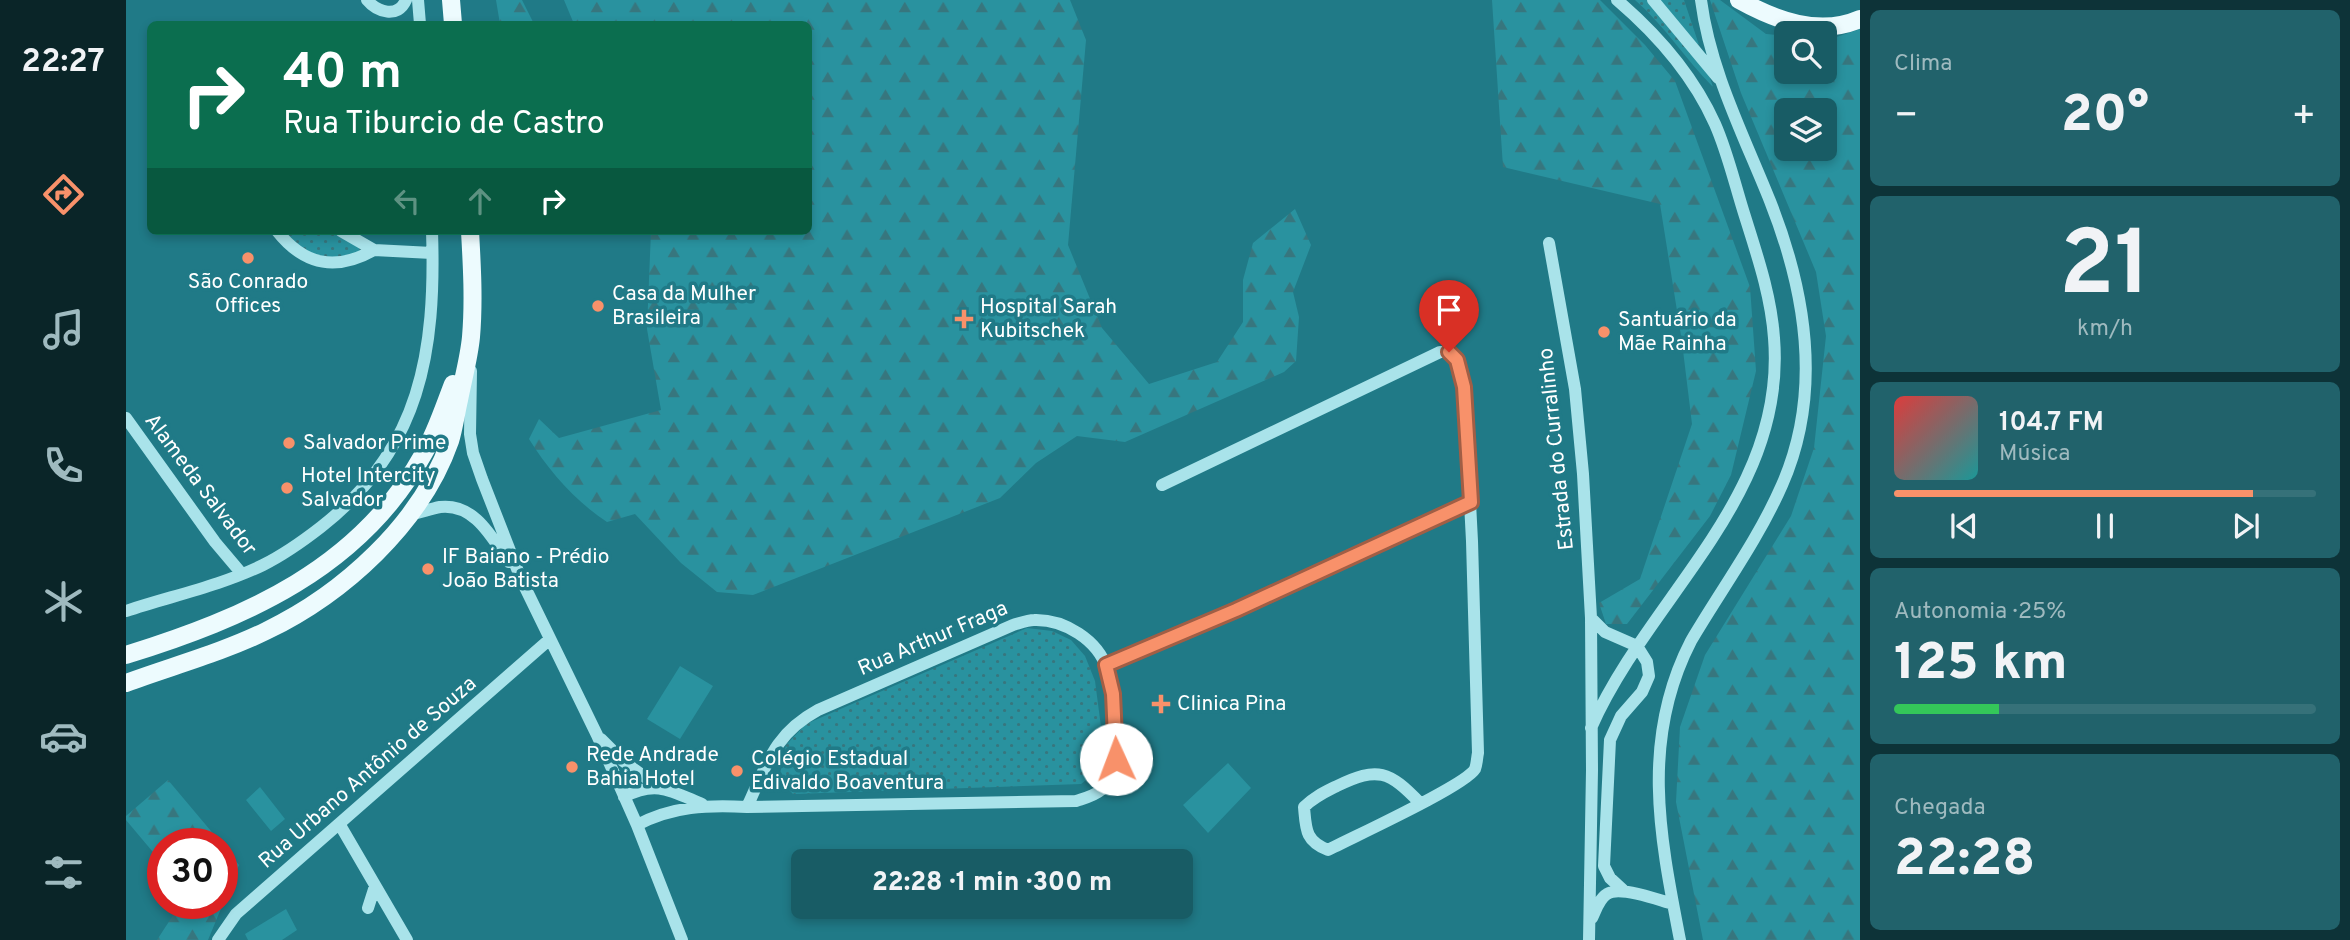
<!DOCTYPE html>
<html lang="pt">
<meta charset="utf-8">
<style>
:root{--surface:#185c65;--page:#21626b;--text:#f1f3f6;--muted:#9fbabf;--line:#367179;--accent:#f8916a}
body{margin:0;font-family:Overpass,sans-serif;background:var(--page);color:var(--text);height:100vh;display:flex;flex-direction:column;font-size:26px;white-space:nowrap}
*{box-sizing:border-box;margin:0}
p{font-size:23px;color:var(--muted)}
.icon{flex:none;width:38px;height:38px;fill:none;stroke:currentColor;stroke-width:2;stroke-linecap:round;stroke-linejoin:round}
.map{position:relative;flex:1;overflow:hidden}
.details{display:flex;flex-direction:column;gap:10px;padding:10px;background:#0d3338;width:490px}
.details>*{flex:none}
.banner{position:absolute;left:21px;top:21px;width:665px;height:214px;border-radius:10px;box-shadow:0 4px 10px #0003;background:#0b6e4f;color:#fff;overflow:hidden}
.buttons{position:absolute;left:1648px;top:21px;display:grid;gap:14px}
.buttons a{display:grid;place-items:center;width:63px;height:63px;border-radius:10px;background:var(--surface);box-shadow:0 4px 10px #0003;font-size:35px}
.speed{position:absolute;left:21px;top:828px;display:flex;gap:14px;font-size:35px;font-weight:700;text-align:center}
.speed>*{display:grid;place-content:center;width:91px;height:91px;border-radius:50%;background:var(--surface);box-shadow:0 4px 10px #0003;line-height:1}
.speed .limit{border:10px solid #d22;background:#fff;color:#111}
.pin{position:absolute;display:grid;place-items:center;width:60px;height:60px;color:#fff;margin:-72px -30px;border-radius:50% 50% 50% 0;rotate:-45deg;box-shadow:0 0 7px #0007}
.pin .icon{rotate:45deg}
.me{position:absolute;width:77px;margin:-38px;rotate:358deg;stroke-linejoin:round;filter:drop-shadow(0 0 5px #0008)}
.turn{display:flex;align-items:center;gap:24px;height:147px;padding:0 21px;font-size:32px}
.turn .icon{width:91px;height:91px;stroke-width:2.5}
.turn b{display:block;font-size:49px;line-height:60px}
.lanes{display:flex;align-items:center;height:66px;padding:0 21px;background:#0003;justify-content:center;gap:35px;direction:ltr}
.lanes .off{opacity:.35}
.big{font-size:52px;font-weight:800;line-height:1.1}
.details .card{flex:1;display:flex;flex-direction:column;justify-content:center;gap:10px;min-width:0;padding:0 24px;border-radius:10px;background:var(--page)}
.details .dial{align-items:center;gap:0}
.dial b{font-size:91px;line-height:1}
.song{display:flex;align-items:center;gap:21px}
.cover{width:84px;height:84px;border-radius:10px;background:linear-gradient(135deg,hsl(0 70% 55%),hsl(180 70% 35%))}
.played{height:7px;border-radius:4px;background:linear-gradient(90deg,var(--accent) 85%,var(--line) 85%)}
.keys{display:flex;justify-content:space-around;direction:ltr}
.heat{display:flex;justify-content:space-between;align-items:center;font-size:38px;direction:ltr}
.charge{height:10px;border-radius:5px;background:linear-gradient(90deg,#34c759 25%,var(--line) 0)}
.trip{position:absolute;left:665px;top:849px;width:402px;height:70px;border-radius:10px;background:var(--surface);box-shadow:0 4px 10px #0003;font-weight:800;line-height:70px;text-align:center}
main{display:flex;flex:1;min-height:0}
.tab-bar{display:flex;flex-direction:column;width:126px;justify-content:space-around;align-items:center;background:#0a2528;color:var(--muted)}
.tab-bar .icon{width:49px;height:49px}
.tab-bar .current{color:var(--accent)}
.tab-bar b{font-size:32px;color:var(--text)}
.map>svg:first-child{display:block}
.grass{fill:url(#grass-dots)}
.forest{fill:url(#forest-firs);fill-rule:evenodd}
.garden{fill:#29929f}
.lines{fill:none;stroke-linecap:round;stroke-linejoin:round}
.minor{stroke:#a9e3ea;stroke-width:12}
.major{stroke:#edfbfe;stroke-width:18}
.route-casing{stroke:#a15e45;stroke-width:18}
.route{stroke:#f8916a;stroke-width:12}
.poi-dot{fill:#f8916a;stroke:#207a87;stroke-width:2.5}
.labels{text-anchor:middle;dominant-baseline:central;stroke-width:7;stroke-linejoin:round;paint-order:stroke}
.poi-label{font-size:21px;fill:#fff;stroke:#207a87;text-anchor:start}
.street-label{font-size:21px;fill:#fff;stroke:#207a87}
</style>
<main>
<nav class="tab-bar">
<b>22:27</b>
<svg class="icon current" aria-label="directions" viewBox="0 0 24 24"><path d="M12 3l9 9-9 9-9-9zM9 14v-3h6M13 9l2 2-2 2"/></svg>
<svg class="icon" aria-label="music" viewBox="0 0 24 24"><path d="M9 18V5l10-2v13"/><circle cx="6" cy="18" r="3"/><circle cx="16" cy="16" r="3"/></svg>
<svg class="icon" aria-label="phone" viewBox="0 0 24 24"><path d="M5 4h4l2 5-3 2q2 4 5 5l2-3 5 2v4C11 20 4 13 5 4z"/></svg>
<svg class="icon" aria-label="climate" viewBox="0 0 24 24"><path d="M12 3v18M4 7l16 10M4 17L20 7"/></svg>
<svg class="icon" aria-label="car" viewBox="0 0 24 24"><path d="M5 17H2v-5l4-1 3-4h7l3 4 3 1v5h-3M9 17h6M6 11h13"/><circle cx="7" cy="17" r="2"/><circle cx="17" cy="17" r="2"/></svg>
<svg class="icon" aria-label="filters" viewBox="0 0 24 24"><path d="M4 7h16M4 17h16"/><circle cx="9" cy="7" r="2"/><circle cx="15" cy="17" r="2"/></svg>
</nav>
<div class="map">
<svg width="1734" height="940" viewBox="0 0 1734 940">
<defs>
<pattern id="grass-dots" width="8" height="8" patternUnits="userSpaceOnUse" patternTransform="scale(1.75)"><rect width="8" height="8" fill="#29929f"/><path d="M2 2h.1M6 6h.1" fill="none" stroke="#37767e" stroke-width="1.8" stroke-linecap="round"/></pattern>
<pattern id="forest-firs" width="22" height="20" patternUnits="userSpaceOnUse" patternTransform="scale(1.75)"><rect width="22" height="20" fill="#29929f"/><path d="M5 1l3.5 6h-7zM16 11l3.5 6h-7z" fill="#37767e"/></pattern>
</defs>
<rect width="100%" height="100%" fill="#207a87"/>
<path class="grass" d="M1509,0H1558L1587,87C1559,59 1539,26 1509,0Z
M155,231H202L241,251C200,262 186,259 155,231Z
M901,628L926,631L945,640L959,656L969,681L978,750L973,770L955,784L667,794L653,779L660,745L680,724Z"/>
<path class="forest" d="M370,0H396L408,24H374Z
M438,0H944L960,40L942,245L976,328L1023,384L1091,362L1117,322V280L1127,243L1169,209L1185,245L1167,292L1173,317L1170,361L1158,372L999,442L951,436L910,463L874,498L627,595L591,592L555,563L509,514L481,522C449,501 423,471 403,439L413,419L433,438L535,410L521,329L525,231H682V24H448Z
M1366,0H1474L1519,45L1549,81L1624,287L1630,371L1605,475L1584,516L1501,624H1480L1473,603L1514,579L1566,424L1556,342L1534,204L1377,167Z
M1584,0H1594L1640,34L1661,36V72H1699V41L1734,29V940H1577L1550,802L1554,727L1579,655L1665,516L1688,448L1700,336L1690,272L1615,93ZM1699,110V149H1661V110Z
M42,780L95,843L37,844V864L0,820V816Z
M96,845L113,865L82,940H31L55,903H96Z"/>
<path class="garden" d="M554,666L587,686L554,739L521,719Z
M1102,763L1125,788L1082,833L1057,805Z
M134,787L159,819L145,831L120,800Z
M160,909L171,930L156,940H122L119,934Z"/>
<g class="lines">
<path class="minor" d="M241,0C251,12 272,19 280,0
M292,0L294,24
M1527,0L1592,78
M151,231C178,265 209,272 248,250L215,231
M1423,243L1449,389L1457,474L1465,618L1466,770L1463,940
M248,250L306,253
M345,371L344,434L347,453L356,479L395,579L471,735L511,825L556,940
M0,418L89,542L116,574
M1036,485L1314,352H1323L1331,360L1338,387L1346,541L1352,753C1351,757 1351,764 1349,769C1339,786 1227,837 1202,850C1179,841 1180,829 1178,807C1188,797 1199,792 1211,786C1252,766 1263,771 1294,803
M282,515C293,513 304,509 314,507C349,503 366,538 383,562
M0,611C45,596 94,586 137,565C157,555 177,541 195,527C295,449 310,351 306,231
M1465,618L1479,632L1511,646L1521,662L1523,676L1516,692L1495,716L1484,740L1478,866L1484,878L1497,890
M980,665L1110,610L1344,502
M1465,728C1523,596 1661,497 1648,338C1645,294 1630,252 1617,210C1608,181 1601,151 1589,124C1567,75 1532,35 1491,0
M475,739L497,761L531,786
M498,797C530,780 545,791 576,804
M214,825L281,940
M511,825C547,806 581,805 621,807L950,801C959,798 968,796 975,790C992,773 990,749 989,728C988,708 987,688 981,669C972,640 938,619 908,620C902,620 894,623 887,625L692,710C648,734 641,764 621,807
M242,908L249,886
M1466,918C1470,910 1473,899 1481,894C1494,885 1532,900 1547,904
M92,940L110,914L424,639
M1554,940C1534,837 1514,740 1565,641C1595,590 1632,540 1656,485C1697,392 1680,292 1644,201C1618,136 1584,70 1575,0"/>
<path class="major" d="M325,0L327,24
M1613,0C1649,20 1693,37 1734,19
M0,655C119,618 234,569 298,453C310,432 318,407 327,384
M0,683C46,666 95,653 140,631C217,594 295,524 324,441C328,428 330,413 333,400C337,379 343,358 345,337C348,302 346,266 344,231"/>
</g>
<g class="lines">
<defs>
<path id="route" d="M990,759L987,694L980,665L1110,610L1345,502L1338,387L1331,360L1323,352"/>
</defs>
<use href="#route" class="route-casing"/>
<use href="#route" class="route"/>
</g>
<g class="poi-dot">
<circle cx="122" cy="258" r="7"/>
<circle cx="472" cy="306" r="7"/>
<path d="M834.5 308.5h7v7h7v7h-7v7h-7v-7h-7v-7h7z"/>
<circle cx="1478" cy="332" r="7"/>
<circle cx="163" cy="443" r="7"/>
<circle cx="161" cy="488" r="7"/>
<circle cx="302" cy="569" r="7"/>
<path d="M1031.5 693.5h7v7h7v7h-7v7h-7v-7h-7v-7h7z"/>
<circle cx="446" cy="767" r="7"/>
<circle cx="611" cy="771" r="7"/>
</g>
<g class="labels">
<g class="poi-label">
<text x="122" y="282" text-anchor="middle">São Conrado<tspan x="122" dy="24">Offices</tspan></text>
<text x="486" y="294">Casa da Mulher<tspan x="486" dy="24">Brasileira</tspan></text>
<text x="854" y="307">Hospital Sarah<tspan x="854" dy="24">Kubitschek</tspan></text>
<text x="1492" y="320">Santuário da<tspan x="1492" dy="24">Mãe Rainha</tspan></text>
<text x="177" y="443">Salvador Prime</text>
<text x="175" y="476">Hotel Intercity<tspan x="175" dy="24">Salvador</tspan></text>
<text x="316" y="557">IF Baiano - Prédio<tspan x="316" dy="24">João Batista</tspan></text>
<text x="1051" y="704">Clinica Pina</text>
<text x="460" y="755">Rede Andrade<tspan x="460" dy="24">Bahia Hotel</tspan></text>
<text x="625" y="759">Colégio Estadual<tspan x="625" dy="24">Edivaldo Boaventura</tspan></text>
</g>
<g class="street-label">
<text transform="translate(1431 449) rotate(-96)">Estrada do Curralinho</text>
<text transform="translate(74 485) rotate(53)">Alameda Salvador</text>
<text transform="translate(807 639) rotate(-23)">Rua Arthur Fraga</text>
<text transform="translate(242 773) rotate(-41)">Rua Urbano Antônio de Souza</text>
</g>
</g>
</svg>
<div class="buttons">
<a><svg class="icon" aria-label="search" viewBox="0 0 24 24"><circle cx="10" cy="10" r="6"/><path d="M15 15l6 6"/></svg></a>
<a><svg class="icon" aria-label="layers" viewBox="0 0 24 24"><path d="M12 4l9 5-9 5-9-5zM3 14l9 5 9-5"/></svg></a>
</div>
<div class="speed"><div class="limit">30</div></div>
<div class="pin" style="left:1323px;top:352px;background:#d93025"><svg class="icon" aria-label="arrive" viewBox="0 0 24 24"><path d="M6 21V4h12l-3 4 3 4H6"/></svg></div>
<svg class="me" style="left:990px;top:759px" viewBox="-20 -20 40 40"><circle r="19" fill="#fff"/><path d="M0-13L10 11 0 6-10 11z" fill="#f8916a"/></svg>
<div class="trip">22:28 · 1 min · 300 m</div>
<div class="banner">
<div class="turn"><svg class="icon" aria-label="right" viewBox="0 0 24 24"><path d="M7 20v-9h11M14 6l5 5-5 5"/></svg><div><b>40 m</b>Rua Tiburcio de Castro</div></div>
<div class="lanes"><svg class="icon off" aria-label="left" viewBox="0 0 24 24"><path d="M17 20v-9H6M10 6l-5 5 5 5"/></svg><svg class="icon off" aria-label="ahead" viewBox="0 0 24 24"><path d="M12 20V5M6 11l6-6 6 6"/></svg><svg class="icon" aria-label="right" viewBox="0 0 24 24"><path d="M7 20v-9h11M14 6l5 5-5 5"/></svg></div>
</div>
</div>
<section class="details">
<div class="card"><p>Clima</p>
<div class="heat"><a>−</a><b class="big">20°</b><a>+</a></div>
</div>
<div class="card dial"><b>21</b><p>km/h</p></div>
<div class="card">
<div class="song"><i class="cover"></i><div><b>104.7 FM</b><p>Música</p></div></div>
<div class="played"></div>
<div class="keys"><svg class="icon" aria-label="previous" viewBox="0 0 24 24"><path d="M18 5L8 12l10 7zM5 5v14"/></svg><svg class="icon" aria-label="pause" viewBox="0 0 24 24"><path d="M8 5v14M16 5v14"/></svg><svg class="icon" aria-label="next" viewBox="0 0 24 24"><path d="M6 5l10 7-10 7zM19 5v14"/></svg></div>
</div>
<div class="card"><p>Autonomia · 25%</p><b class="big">125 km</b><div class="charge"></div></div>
<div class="card"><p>Chegada</p><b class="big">22:28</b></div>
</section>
</main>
